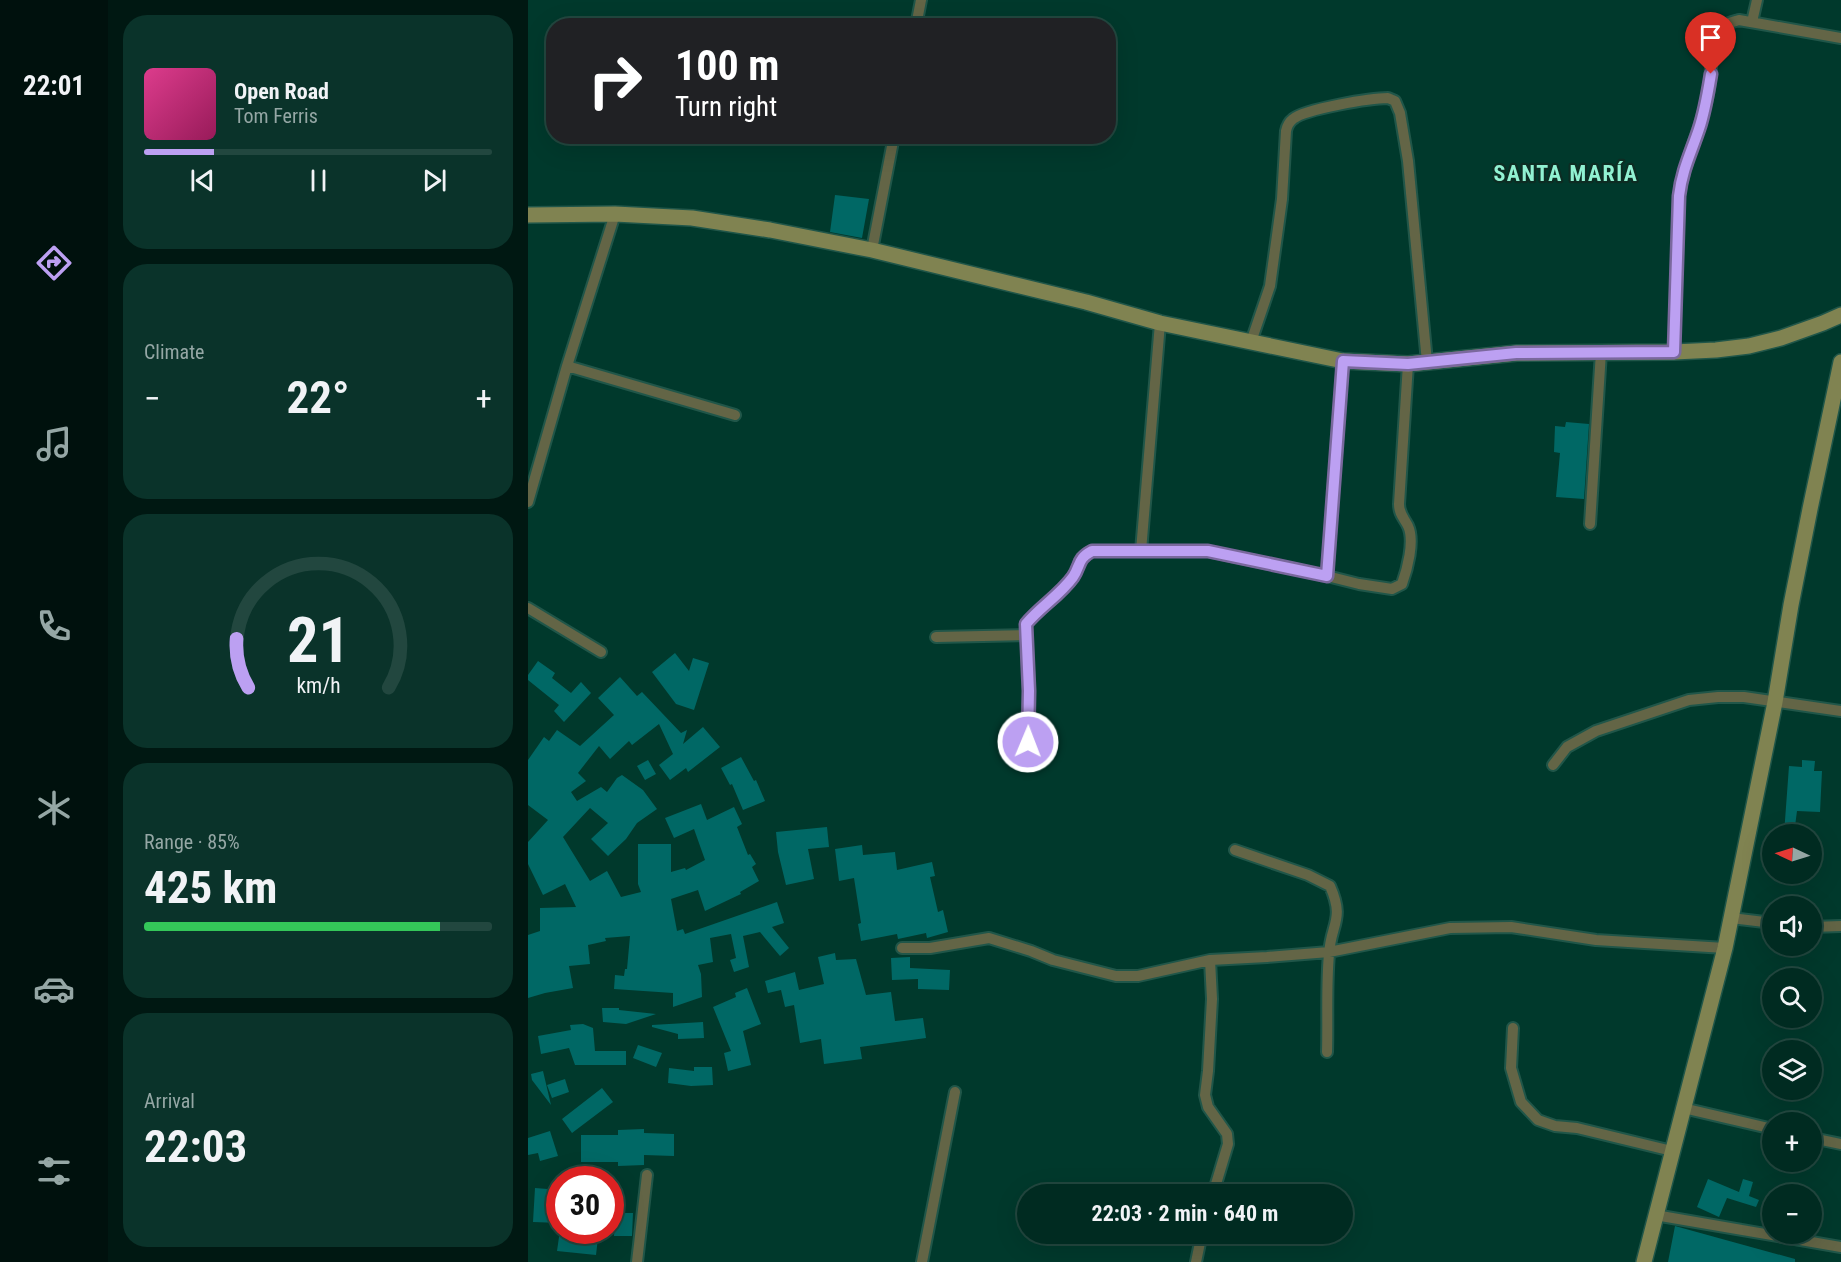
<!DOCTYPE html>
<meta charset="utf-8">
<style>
:root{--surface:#002b21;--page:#0a332a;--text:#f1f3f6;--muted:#95a7a5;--line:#22473f;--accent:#bca0f2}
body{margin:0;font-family:"Roboto Condensed",sans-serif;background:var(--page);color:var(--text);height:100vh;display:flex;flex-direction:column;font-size:22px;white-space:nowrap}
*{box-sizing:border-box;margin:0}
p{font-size:20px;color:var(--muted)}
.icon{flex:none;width:33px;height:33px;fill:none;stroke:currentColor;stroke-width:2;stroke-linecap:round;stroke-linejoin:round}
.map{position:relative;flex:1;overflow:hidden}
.panel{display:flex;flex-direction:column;gap:15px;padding:15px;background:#001812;width:420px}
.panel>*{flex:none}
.top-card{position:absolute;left:18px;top:18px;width:570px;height:126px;border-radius:24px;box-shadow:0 6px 24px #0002,0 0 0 2px var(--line);background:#202124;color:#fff;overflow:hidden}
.needle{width:39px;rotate:274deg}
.fabs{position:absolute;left:1234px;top:824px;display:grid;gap:12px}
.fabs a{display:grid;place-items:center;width:60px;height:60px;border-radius:50%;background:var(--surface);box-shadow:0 6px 24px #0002,0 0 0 2px var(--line);font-size:30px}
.speed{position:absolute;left:18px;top:1166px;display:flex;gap:12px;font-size:30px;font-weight:700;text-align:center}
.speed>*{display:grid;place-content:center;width:78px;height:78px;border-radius:50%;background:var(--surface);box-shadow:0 6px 24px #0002,0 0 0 2px var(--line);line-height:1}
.speed .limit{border:9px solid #d22;background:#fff;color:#111}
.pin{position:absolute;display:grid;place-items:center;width:51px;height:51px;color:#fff;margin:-62px -26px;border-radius:50% 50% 50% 0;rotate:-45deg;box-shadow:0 0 6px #0007}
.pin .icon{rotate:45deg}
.me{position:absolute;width:66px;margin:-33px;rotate:1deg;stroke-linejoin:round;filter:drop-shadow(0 0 4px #0008)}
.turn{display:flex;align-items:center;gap:21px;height:126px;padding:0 30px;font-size:27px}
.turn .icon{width:78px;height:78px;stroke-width:2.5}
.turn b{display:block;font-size:42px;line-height:51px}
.big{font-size:45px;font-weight:700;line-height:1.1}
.panel .tile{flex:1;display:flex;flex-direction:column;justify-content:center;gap:9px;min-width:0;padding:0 21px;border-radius:24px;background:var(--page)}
.panel .dial{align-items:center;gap:0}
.dial svg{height:156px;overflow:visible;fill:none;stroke:var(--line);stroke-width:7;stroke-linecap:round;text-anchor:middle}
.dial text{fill:var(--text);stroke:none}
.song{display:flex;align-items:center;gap:18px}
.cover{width:72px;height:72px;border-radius:9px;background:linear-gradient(135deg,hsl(330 70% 55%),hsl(330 70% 35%))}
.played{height:6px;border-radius:3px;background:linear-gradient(90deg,var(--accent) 20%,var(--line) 20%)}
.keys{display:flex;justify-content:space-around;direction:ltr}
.heat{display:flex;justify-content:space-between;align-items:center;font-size:33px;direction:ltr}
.charge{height:9px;border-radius:4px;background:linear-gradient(90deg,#34c759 85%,var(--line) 0)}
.trip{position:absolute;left:489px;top:1184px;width:336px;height:60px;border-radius:30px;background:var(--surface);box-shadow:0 6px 24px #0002,0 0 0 2px var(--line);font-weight:700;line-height:60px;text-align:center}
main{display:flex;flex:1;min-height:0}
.dock{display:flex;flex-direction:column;width:108px;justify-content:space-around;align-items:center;background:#00110d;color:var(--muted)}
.dock .icon{width:42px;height:42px}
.dock .selected{color:var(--accent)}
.dock b{font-size:27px;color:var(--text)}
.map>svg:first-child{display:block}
.building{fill:#006865}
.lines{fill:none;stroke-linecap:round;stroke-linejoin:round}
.street-casing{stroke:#205649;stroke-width:14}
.secondary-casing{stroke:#205649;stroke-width:18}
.street{stroke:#636546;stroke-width:10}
.secondary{stroke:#808351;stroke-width:15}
.route-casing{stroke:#7a689d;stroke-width:15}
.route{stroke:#bca0f2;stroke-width:10}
.labels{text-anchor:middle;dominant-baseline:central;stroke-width:4.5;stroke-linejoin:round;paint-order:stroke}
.district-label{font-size:22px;font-weight:bold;letter-spacing:1.5px;fill:#91f1d2;stroke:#0d2c23}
</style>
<main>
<nav class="dock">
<b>22:01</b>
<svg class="icon selected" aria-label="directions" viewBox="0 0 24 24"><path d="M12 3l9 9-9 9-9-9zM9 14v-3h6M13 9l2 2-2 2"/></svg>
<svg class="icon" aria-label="music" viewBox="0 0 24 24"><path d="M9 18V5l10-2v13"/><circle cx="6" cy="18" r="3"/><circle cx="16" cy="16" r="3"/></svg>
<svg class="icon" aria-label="phone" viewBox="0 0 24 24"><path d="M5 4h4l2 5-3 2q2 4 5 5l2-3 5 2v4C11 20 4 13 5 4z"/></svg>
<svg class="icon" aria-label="climate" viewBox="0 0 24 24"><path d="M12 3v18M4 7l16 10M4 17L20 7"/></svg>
<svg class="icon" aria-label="car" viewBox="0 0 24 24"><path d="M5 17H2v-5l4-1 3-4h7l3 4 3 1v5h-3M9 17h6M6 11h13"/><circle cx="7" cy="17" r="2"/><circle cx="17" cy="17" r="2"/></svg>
<svg class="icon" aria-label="filters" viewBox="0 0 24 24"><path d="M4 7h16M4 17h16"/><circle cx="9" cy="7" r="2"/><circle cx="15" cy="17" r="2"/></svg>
</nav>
<section class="panel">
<div class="tile">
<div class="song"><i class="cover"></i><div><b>Open Road</b><p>Tom Ferris</p></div></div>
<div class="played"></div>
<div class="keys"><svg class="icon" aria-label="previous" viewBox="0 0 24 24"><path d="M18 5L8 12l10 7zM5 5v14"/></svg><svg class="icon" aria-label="pause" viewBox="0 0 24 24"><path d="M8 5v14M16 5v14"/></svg><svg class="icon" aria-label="next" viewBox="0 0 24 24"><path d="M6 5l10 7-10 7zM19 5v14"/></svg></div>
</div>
<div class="tile"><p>Climate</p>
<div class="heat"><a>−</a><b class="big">22°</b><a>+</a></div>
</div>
<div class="tile dial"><svg viewBox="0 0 100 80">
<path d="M14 69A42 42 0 1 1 86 69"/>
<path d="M14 69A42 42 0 0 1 8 44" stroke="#bca0f2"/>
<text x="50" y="56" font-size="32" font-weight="700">21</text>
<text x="50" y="72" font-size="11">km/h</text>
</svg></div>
<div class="tile"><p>Range · 85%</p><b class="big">425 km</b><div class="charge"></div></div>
<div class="tile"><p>Arrival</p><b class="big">22:03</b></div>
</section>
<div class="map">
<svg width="1313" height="1262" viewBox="0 0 1313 1262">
<rect width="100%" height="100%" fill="#00392c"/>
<path class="building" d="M307,195L341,199L334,238L302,232Z
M1038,422L1061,424L1056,499L1028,497L1032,453L1026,452L1027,426L1037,427Z
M147,653L161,671L165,658L181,663L166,710L148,704L124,672Z
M10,661L27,673L24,678L43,693L53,682L63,693L36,722L26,711L31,705L0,680V675Z
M92,677L109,696L114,692L153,733L159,730L155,744L175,727L192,747L160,772L158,768L142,780L131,765L145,754L131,724L104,745L101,741L82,759L71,746L50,773L58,781L43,792L49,801L73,787L79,792L89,778L94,775L115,790L129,809L109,823L98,839L80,856L63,839L80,823L62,808L35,837L62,881L79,871L93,897L113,892L110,884V844H143V872L157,868L158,870L177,860L166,829L146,838L137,818L173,804L179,820L206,807L214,824L209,827L220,855L222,854L228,864L224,867L231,881L212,892L213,894L177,911L170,890L143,899L149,931L155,929L157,934L249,902L256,923L244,927L261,948L252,956L232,932L215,936L221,967L206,972L202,960L208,958L203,934L182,938L185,962L170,965L173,974L174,997L145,1007V993L86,989L87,975L96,976L97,969H99L102,936L77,938L78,941L60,945L62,964L41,966L45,988L17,993L0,998V935L12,931V908L48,907L37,884L15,895L0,864V842L20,820L0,805V760L16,737L21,741L29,730L52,746L86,715L70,698Z
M213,757L226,781L228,780L237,801L215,810L204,784L202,785L193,768Z
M120,760L128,774L117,780L109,766Z
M1274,760L1287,761L1286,771H1294L1292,812L1269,811L1266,834H1256L1261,766L1274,767Z
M299,827L301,847L280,849L286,879L258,885L250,852L248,832Z
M334,845L335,855L367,852L369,870L404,862L407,876L402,877L410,912L415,910L420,932L399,938L398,933L370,939L369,934L333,941L330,924L333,923L326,878L311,881L307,849Z
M307,953L308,960L328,959L338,995L363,992L367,1021L395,1018L398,1038L332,1047L334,1059L296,1064L293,1039L272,1043L266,1005L257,1007L253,990L240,993L237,981L267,972L271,990L296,984L290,957Z
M382,957V968L422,970L421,990L390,989V979L364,980L363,958Z
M219,988L233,1024L215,1031L223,1065L200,1071L196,1053L203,1051L185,1007L208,997L207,993Z
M74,1008H91V1010L128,1014L98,1024L75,1022Z
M175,1022L176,1038L150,1039V1034L124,1027V1025Z
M55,1024L65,1028L67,1051H98V1065H47L41,1048L13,1054L10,1036L43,1030L42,1025Z
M110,1045L134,1053L128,1067L105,1058Z
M166,1067H184L185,1085L163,1086L140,1083L141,1068L166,1071Z
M15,1071L23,1105L4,1080L3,1074Z
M37,1079L41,1092L24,1098L19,1085Z
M74,1088L85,1102L44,1133L34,1119Z
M116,1129V1133L146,1134V1156L116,1155V1165L90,1166V1162H53V1135H90V1130Z
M22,1131L30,1156L12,1161L10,1153L0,1155V1138Z
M1180,1179L1211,1192L1215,1179L1225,1182L1221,1196L1231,1200L1228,1207L1199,1198L1191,1217L1169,1207Z
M7,1188L32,1190V1223L5,1222Z
M87,1213H105L104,1236H86Z
M1147,1226L1267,1259V1262H1140Z
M32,1230H64V1237L70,1238L68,1255L29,1251Z"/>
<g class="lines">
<defs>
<path id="street" d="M1224,22L1229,0
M388,26L393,0
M344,250L366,136
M723,342L742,286L754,199L758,131C759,126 761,122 765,119C777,109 843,98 860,98L867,101L872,113L880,161L899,362
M1146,352L1151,196C1156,160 1173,130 1180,94C1184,77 1182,50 1188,34C1193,24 1201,23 1211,20L1313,38
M39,366L207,415
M0,502L39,366L87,214
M1062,524L1073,352
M613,551L632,323
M799,576L815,361
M0,608L73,652
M408,637L497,635
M500,742L501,691L498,624C512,607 533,595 545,577C554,564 547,559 564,551H679L799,576L831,584L864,589L874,584C879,570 887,541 880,526C876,518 871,514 871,504L880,364
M1025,765L1039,747L1068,731L1161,700L1190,697H1216L1313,711
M707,850L780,875L802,886C817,920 803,923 801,954C798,986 800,1020 799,1052
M1203,918L1245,923
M1284,927L1313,926
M374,948H402L461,938L503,951L525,960L588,976H610L682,960L739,957L801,952L922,928L983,927L1068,940L1197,948
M682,960L684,999L680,1071L677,1095L680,1107L699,1134L700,1144L685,1194
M985,1028L983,1068L993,1102L1010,1120L1027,1126L1049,1128L1144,1151
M1155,1108L1245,1129
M1284,1138L1313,1144
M1127,1215L1313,1247
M109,1262L119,1175
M394,1262L427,1092
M668,1262L674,1233"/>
<path id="secondary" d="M0,215L87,214L164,218L242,230L344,250L558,302L632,323L815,361L880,364L989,353L1146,352L1188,350L1221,346L1253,338L1295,323L1313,315
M1116,1262L1197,948L1247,702L1263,605L1282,509L1313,362"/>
</defs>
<use href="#street" class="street-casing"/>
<use href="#secondary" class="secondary-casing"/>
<use href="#street" class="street"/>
<use href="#secondary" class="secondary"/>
</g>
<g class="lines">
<defs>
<path id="route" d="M500,742L501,691L498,624C512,607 532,595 545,577C553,565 549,559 564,551H680L799,576L815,361L880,364L988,353L1146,352L1151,196C1154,170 1163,153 1171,129C1177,111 1180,92 1183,74"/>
</defs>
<use href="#route" class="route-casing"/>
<use href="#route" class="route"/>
</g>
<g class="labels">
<g class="district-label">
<text x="1038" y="173">SANTA MARÍA</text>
</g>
</g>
</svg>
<div class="fabs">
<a><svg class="needle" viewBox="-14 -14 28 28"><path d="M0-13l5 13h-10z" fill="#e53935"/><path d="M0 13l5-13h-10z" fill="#95a7a5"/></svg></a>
<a><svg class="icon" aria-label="sound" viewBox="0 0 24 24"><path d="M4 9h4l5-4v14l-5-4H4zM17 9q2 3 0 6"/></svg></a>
<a><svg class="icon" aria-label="search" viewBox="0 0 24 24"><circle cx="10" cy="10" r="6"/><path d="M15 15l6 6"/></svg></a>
<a><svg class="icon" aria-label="layers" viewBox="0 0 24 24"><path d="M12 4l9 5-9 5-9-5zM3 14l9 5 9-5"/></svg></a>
<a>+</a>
<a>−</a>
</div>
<div class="speed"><div class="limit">30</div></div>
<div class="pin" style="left:1183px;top:74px;background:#d93025"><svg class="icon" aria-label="arrive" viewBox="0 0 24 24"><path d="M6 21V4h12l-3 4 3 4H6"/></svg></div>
<svg class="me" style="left:500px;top:742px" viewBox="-20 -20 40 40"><circle r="17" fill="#bca0f2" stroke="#fff" stroke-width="3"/><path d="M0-11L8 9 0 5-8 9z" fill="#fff"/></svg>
<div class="trip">22:03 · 2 min · 640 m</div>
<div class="top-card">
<div class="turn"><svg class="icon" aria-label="right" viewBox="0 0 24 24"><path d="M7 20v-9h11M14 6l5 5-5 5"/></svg><div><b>100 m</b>Turn right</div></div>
</div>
</div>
</main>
